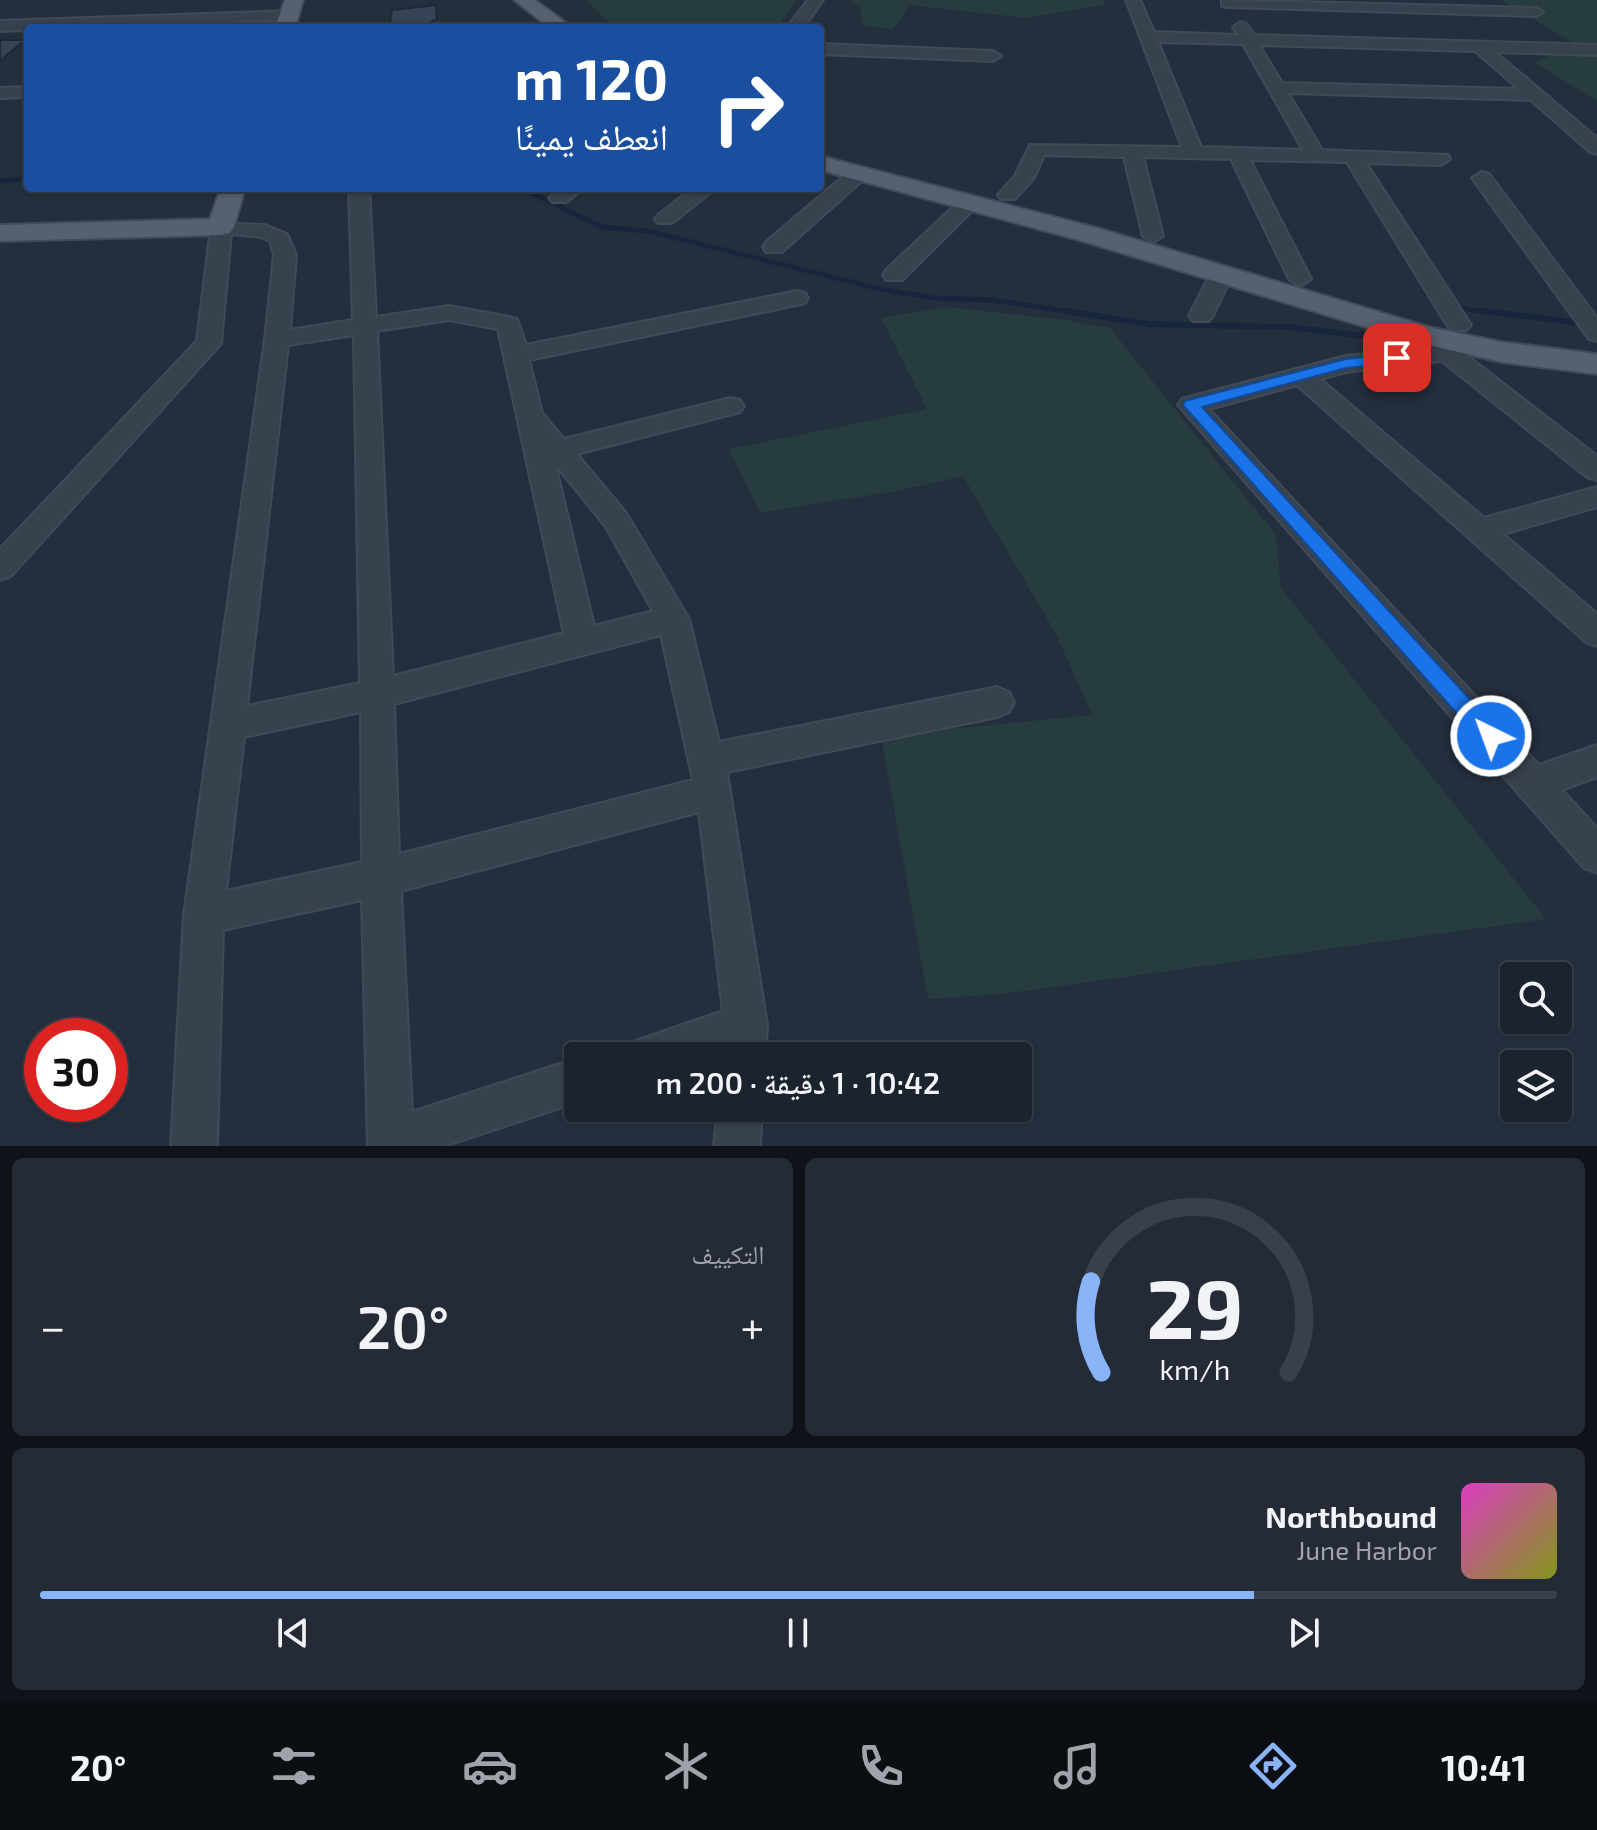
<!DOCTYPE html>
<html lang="ar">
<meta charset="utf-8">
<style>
:root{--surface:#1b232e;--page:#242b36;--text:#f1f3f6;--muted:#a0a4aa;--line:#39404a;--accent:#8ab4f8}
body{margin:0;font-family:"Exo 2","Noto Naskh Arabic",sans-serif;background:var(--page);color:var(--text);direction:rtl;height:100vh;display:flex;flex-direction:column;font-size:30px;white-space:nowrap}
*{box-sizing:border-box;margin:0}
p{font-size:26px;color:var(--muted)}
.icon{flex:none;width:44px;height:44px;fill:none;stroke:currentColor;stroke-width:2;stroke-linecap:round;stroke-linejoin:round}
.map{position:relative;height:1146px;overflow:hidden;direction:ltr}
.sheet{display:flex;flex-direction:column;gap:12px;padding:12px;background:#0f1319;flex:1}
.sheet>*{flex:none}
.guide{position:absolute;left:24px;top:24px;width:800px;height:168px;border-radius:8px;box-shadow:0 2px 6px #0004,0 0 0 2px var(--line);direction:rtl;background:#1a4fa0;color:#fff;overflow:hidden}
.tools{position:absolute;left:1500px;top:962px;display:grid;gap:16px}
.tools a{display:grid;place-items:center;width:72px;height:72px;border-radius:8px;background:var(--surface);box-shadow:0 2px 6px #0004,0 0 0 2px var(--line);font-size:40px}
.speed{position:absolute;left:24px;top:1018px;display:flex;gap:16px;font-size:40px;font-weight:700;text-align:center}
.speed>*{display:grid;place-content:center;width:104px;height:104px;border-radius:50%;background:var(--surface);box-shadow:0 2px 6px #0004,0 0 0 2px var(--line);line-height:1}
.speed .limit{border:12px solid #d22;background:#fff;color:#111}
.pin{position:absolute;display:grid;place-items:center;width:68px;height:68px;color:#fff;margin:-34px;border-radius:16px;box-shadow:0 4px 12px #0006}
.me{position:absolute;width:88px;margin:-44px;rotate:318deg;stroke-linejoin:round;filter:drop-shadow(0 0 6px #0008)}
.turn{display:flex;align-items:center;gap:28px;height:168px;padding:0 24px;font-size:36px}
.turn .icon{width:104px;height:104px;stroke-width:2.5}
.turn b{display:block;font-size:56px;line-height:68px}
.big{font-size:60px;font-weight:600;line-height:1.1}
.sheet .widget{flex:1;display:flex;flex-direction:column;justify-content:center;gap:12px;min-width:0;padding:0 28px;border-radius:12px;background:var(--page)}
.sheet .dial{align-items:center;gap:0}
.dial svg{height:208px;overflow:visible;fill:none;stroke:var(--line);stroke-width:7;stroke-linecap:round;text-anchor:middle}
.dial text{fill:var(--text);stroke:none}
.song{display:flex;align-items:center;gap:24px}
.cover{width:96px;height:96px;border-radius:12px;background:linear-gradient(135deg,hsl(310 70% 55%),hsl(70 70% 35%))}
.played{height:8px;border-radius:4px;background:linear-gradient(90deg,var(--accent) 80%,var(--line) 80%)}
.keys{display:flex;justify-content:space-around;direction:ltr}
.heat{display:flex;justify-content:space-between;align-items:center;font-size:44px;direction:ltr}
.sheet .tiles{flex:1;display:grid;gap:12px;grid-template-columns:1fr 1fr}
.widget:last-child{grid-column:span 2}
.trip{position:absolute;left:564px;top:1042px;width:468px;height:80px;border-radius:8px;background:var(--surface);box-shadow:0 2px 6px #0004,0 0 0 2px var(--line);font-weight:600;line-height:80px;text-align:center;direction:rtl}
.menu{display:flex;height:128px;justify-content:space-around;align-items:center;background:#0b0e12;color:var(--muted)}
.menu .icon{width:56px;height:56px}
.menu .on{color:var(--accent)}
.menu b{font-size:36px;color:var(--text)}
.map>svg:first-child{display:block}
.green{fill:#263c3f}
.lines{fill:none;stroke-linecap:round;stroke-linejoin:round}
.stream-far1{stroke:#17263c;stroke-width:5}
.stream{stroke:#17263c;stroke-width:6}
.building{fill:#364354;stroke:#1f2835;stroke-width:2}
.minor-casing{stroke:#414a57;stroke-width:4}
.major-casing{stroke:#414a57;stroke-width:4}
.minor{fill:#38414e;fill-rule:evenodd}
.major{fill:#56606e;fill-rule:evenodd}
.route{fill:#1a73e8;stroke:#114b97;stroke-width:2}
</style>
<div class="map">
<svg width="1597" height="1146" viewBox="0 0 1597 1146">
<rect width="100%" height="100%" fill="#242f3e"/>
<path class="green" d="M585,0H797L776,28H615Z
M850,0H1104L1105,5L1027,18L909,5L893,30L862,25L860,7Z
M1501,0H1597V101L1536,63L1572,42Z
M949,307L1066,320L1110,328L1276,535L1281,588L1546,919L1002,994L928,999L881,736L1092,715L1056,634L963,476L902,490L760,513L729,449L927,409L881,318Z"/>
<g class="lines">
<path class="stream-far1" d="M0,181L28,178
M521,188L602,227L648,231L880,289L933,298L992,300L1079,313
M1456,308L1500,313"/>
<path class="stream" d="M1066,311L1149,324L1289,327L1354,335H1387
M1483,311L1597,325"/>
</g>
<path class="building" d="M436,5L437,19L429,23V28H389L392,10Z
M0,40H25L0,61Z"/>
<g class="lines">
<defs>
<path id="minor" d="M808,0H823L803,28H787Z
M1126,0H1140L1154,32L1238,35L1233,27L1241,22L1246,24L1254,35L1597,45V55L1495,52L1597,138V154L1590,152L1531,100L1288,93L1322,150L1448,155L1450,159L1441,165L1366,163L1471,325L1467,330H1451L1447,325L1347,162L1250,160L1311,279L1300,286L1289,279L1231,159L1143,157L1163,236L1153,242L1143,236L1124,157L1044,155L1034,178L1015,199H1001L998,195L1015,176L1030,145L1182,147ZM1158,42L1243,44L1303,150L1201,147ZM1259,45L1475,51L1519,89L1282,83Z
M1222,0L1536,8L1543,12L1536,16L1227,7L1222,6Z
M290,11L298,16L295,19L0,31V21Z
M820,44L993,51L1001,56L993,61L820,54Z
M28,87V97L0,98V88Z
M859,167L866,169L869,173L866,177L782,252H766L763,247L766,242L852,169Z
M1482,172L1489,174L1597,318V341L1589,339L1472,178Z
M349,188H369L376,317L449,306L509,317L517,319L526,345L797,291L805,293L808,298L805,303L797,305L529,360L542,413L564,439L731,398L740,400L744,406L740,412L577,454L626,513L689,619L719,742L997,687L1009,692L1014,702L1009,712L997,717L727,772L767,1025L765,1056H630L636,1041L723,1011L699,812L401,891L412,1112L578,1058V1102L444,1146H368L362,900L223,930L217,1146H171L184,915L265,339L274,255L270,241L261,237L231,234L221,343L217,348L11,576L0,580V549L197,341L211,227L214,223L265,225L287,234L296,255L290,330L353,320ZM449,320L498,329L564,633L393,676L377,331ZM354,335L360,683L247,706L288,345ZM555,464L606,527L653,611L594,626ZM661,635L693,780L399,854L394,704ZM361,712L362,862L226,891L244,737Z
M561,188H584L566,202H552L549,198Z
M693,188H716L672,223H658L655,219L658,215Z
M971,195L981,201L978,205L902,280H886L883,275L886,270L964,197Z
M1222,266L1233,273L1213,316L1209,321H1193L1189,316L1211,273Z
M1434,336L1457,348L1597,456V480L1587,477L1442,361L1346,372L1320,379L1484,518L1597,487V507L1503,534L1597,614V646L1586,642L1297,385L1209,409L1539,765L1597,745V777L1562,790L1597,828V873L1584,868L1178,405L1182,399L1346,356L1425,348L1422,343L1426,338Z
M718,1108H762L760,1146H714Z"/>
<path id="major" d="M285,0H303L295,28H275Z
M514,0H535L573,28H550Z
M820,156L1097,228L1429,327L1501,342L1597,354V374L1501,362L1412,341L1079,240L820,170Z
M221,188H245L234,227L230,233L221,235L0,241V225L210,219Z"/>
</defs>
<use href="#minor" class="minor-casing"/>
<use href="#major" class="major-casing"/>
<use href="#minor" class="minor"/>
<use href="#major" class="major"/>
</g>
<path class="route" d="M1397,354L1404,358L1402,362L1346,368L1202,407L1498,730L1501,736L1498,743L1491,746L1483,743L1183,405L1185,401L1346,359Z"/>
</svg>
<div class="tools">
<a><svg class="icon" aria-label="search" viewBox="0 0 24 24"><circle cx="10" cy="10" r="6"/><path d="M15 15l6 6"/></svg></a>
<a><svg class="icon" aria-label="layers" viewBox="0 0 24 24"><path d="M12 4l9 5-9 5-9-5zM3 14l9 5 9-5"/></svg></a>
</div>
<div class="speed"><div class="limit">30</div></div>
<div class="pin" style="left:1397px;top:358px;background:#d93025"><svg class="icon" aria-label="arrive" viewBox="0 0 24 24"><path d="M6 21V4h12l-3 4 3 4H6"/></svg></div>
<svg class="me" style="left:1491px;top:736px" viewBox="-20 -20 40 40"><circle r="17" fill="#1a73e8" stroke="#fff" stroke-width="3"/><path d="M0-11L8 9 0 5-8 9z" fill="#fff"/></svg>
<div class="trip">10:42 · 1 دقيقة · 200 m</div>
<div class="guide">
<div class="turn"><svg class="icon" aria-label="right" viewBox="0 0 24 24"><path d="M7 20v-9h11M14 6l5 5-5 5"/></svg><div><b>120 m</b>انعطف يمينًا</div></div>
</div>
</div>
<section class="sheet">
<div class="tiles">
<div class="widget dial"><svg viewBox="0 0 100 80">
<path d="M14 69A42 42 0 1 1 86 69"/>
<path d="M14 69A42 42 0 0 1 10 34" stroke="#8ab4f8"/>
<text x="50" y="56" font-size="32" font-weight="700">29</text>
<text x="50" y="72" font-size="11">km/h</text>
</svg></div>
<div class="widget"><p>التكييف</p>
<div class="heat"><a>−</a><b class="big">20°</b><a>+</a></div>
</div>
<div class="widget">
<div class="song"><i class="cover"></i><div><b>Northbound</b><p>June Harbor</p></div></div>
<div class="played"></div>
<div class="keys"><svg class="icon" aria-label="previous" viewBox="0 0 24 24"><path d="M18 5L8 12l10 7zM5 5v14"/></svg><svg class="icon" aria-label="pause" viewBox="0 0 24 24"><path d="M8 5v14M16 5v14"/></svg><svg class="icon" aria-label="next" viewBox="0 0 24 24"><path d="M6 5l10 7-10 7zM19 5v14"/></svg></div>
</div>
</div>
</section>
<nav class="menu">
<b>10:41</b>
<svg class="icon on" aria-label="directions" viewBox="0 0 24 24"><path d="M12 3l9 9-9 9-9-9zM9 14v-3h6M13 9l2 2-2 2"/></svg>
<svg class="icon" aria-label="music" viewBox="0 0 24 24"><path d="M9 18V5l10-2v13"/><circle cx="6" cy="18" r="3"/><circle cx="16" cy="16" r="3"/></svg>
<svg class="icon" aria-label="phone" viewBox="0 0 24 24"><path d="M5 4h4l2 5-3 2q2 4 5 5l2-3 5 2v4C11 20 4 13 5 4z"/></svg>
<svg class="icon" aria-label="climate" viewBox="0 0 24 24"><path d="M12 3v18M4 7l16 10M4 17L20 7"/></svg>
<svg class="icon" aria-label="car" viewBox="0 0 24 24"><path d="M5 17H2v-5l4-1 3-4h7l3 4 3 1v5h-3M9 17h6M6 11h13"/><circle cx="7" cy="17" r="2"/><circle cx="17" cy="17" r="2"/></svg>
<svg class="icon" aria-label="filters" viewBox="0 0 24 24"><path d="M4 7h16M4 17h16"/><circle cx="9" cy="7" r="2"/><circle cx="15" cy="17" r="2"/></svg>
<b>20°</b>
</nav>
